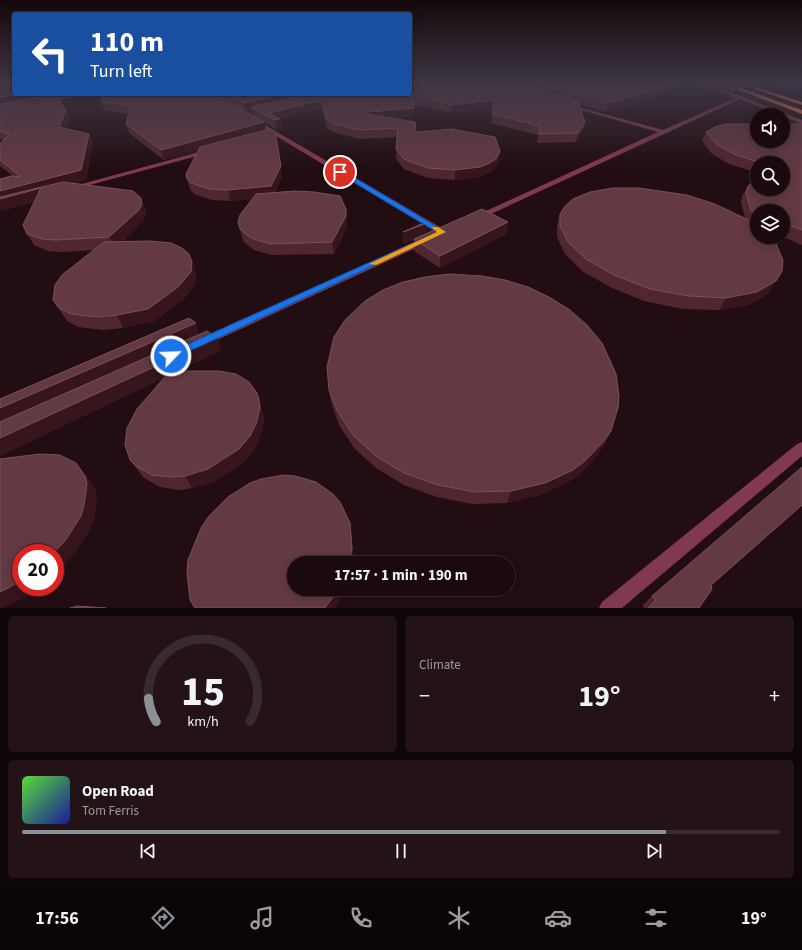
<!DOCTYPE html>
<meta charset="utf-8">
<style>
:root{--surface:#1a0a0e;--page:#231317;--text:#f1f3f6;--muted:#9f9a9e;--line:#382b2e;--accent:#8c9099}
body{margin:0;font-family:"Source Sans 3",sans-serif;background:var(--page);color:var(--text);height:100vh;display:flex;flex-direction:column;font-size:15px;white-space:nowrap}
*{box-sizing:border-box;margin:0}
p{font-size:13px;color:var(--muted)}
.icon{flex:none;width:22px;height:22px;fill:none;stroke:currentColor;stroke-width:2;stroke-linecap:round;stroke-linejoin:round}
.map{position:relative;height:608px;overflow:hidden}
.details{display:flex;flex-direction:column;gap:8px;padding:8px;background:#0e0608;flex:1}
.details>*{flex:none}
.guide{position:absolute;left:12px;top:12px;width:400px;height:84px;border-radius:4px;box-shadow:0 2px 10px #0003,0 0 0 1px var(--line);background:#1a4fa0;color:#fff;overflow:hidden}
.controls{position:absolute;left:750px;top:108px;display:grid;gap:8px}
.controls a{display:grid;place-items:center;width:40px;height:40px;border-radius:50%;background:var(--surface);box-shadow:0 2px 10px #0003,0 0 0 1px var(--line);font-size:20px}
.speed{position:absolute;left:12px;top:544px;display:flex;gap:8px;font-size:20px;font-weight:700;text-align:center}
.speed>*{display:grid;place-content:center;width:52px;height:52px;border-radius:50%;background:var(--surface);box-shadow:0 2px 10px #0003,0 0 0 1px var(--line);line-height:1}
.speed .limit{border:6px solid #d22;background:#fff;color:#111}
.pin{position:absolute;display:grid;place-items:center;width:34px;height:34px;color:#fff;margin:-17px;border:2px solid #fff;border-radius:50%;box-shadow:0 1px 4px #0007}
.me{position:absolute;width:44px;margin:-22px;rotate:66deg;stroke-linejoin:round;filter:drop-shadow(0 0 3px #0008)}
.turn{display:flex;align-items:center;gap:14px;height:84px;padding:0 12px;font-size:18px}
.turn .icon{width:52px;height:52px;stroke-width:2.5}
.turn b{display:block;font-size:28px;line-height:34px}
.big{font-size:30px;font-weight:700;line-height:1.1}
.details .card{flex:1;display:flex;flex-direction:column;justify-content:center;gap:6px;min-width:0;padding:0 14px;border-radius:6px;background:var(--page)}
.details .dial{align-items:center;gap:0}
.dial svg{height:104px;overflow:visible;fill:none;stroke:var(--line);stroke-width:7;stroke-linecap:round;text-anchor:middle}
.dial text{fill:var(--text);stroke:none}
.song{display:flex;align-items:center;gap:12px}
.cover{width:48px;height:48px;border-radius:6px;background:linear-gradient(135deg,hsl(110 70% 55%),hsl(240 70% 35%))}
.played{height:4px;border-radius:2px;background:linear-gradient(90deg,var(--accent) 85%,var(--line) 85%)}
.keys{display:flex;justify-content:space-around;direction:ltr}
.heat{display:flex;justify-content:space-between;align-items:center;font-size:22px;direction:ltr}
.details .tiles{flex:1;display:grid;gap:8px;grid-template-columns:1fr 1fr}
.card:last-child{grid-column:span 2}
.trip{position:absolute;left:287px;top:556px;width:228px;height:40px;border-radius:20px;background:var(--surface);box-shadow:0 2px 10px #0003,0 0 0 1px var(--line);font-weight:700;line-height:40px;text-align:center}
.menu{display:flex;height:64px;justify-content:space-around;align-items:center;background:#0a0406;color:var(--muted)}
.menu .icon{width:28px;height:28px}
.menu .current{color:var(--accent)}
.menu b{font-size:18px;color:var(--text)}
.map>svg:first-child{display:block}
.green{fill:#20112c}
.lines{fill:none;stroke-linecap:round;stroke-linejoin:round}
.minor{fill:#813952;fill-rule:evenodd}
.major{fill:#fe7e57;fill-rule:evenodd}
.wall{fill:#50272f}
.shaded-wall{fill:#36151c}
.building{fill:#633942;stroke:#7b505a}
.route{fill:#1a73e8;stroke:#114b97}
.slow{fill:#f59e0b}
</style>
<div class="map">
<svg width="802" height="608" viewBox="0 0 802 608">
<rect width="100%" height="100%" fill="#220e12"/>
<path class="green" d="M766,82H802V97L787,89Z"/>
<g class="lines">
<path class="minor" d="M698,82H704L802,120V124L740,99L480,219H474L473,217L658,132L567,106V104L663,130L736,98Z
M79,94H90L46,102L44,101Z
M253,118L445,230L446,232L445,234H439L251,121L250,120Z
M210,149L212,150V152L71,190L67,188Z
M426,237L429,238V242L206,345H198L197,342L198,339Z
M802,442V456L622,608H599L602,602L797,444Z"/>
<path class="major" d="M718,82H724L802,110V114Z
M755,87L802,102V105L755,89Z"/>
</g>
<path class="wall" d="M0,82L14,94H71L58,96L66,110L70,119L66,129L89,134L93,143L86,180L74,183L145,209L146,215L143,221L122,242L196,274L195,284L183,300L154,321L123,328L103,330L78,327L67,321L53,300L95,250L62,252L48,251L34,245L27,234L34,202L13,176L0,166V144L3,140L0,139Z
M410,82H673L669,93L666,95L606,112L579,104L582,132L576,142L537,143L538,135L491,123L493,109L451,113L413,104L414,116L392,118L416,132L500,151L499,161L495,169L489,173L479,177L455,180L428,178L404,169L396,159L397,137L359,139L333,132L327,128L322,108L280,119L282,128L276,129L253,116L252,110L245,111L265,130L282,176L275,193L346,209L347,228L334,254L272,255L254,250L243,241L238,222L252,199L230,201L212,200L194,194L190,189L187,179L199,150L164,160L129,133L126,124L128,114L104,110L101,102L102,94H233L246,101L410,94Z
M691,82H756L744,88L740,86L737,91L735,92L713,84L711,89Z
M802,124V245L783,237V211H757V237L769,293L749,305L719,310L683,309L644,301L610,287L582,271L565,254L557,237V225L560,214L745,218L741,202L742,196L748,186L783,163H757V173L729,164L712,154L702,141L706,132Z
M508,222L506,234L440,268L414,251V240L403,244L427,233Z
M200,334L217,338L221,350L178,371L263,413L264,421L260,437L255,449L244,462L214,482L192,488L180,490L160,487L144,478L139,472L130,460L165,377L0,456V399Z
M329,390L611,431L605,443L598,454L580,474L568,482L540,495L507,503L472,504L437,497L404,485L376,468L354,448L339,425L331,402Z
M791,515L711,586L699,608H645L642,606L652,596Z"/>
<path class="shaded-wall" d="M673,82L669,93L666,95L606,112L608,103Z
M747,82H756L744,88Z
M741,83L737,91L735,92L738,84Z
M21,94H71L0,106V97Z
M285,94H322L251,107L252,110L245,111L244,103Z
M321,100L322,108L280,119L282,128L276,129L274,120L269,113Z
M494,100L493,109L451,113L452,105Z
M414,108V116L366,121V112Z
M66,110L70,119L63,136L59,127Z
M264,122L266,131L164,160L161,150Z
M585,123L582,132L576,142L578,133Z
M275,132L282,176L273,197L230,201L228,190Z
M89,134L93,143L86,180L43,192L47,199L0,211V191Z
M500,151L499,161L495,169L489,173L479,177L455,180V170Z
M141,198L145,209L146,215L143,221L115,248L109,237Z
M346,209L347,228L334,254L332,242Z
M508,222L506,234L440,268V256Z
M427,223V234L403,244V232Z
M192,262L196,274L195,284L183,300L154,321L123,328L117,315Z
M776,281L769,293L749,305L719,310L726,298Z
M196,323L200,336L0,425V408Z
M217,338L221,350L0,456V438Z
M257,393L263,413L264,421L260,437L255,449L244,462L214,482L192,488L185,476Z
M611,431L605,443L598,454L580,474L568,482L540,495L507,503L511,491Z
M76,463L86,475L95,488L97,497L95,517L91,528L76,552L55,575V553H53Z
M802,505L791,515L700,596L711,585Z
M350,523L354,559L353,563H349Z
M21,580V587H41L26,597L2,608H0V592Z
M339,589H345L341,599L335,608H325Z"/>
<path class="building" d="M0,82H14V94H21L0,97Z
M410,82H514L578,101L585,123L578,133L539,134L540,126L492,114L494,100L452,105L413,95L414,108L366,112V114L415,122L416,132L452,129L495,137L500,151L496,159L490,163L480,167L455,170L428,168L404,159L396,149L398,128L359,130L332,123L327,119L321,100L269,113L280,119L274,120L251,107L308,94H410Z
M532,82H673L671,85L668,87L608,103Z
M732,82H738L741,83L738,84Z
M53,94H56L66,110L59,127L89,134L81,170L0,191V179L11,176L21,177L0,160V144L9,134L0,131V104Z
M102,94H216L264,122L161,150L126,124L131,106L101,102Z
M227,94H233L246,101L245,94H285L244,103Z
M725,124H757V141H783V124H802V230L783,223V211H757V213L751,211L746,192L748,186L757,178V189H783V163H761L734,154L717,145L706,132L715,127Z
M270,129L275,132L281,166L271,186L228,190L209,189L191,183L187,179L186,174L200,147Z
M63,182L133,191L141,198L142,204L139,210L109,237L56,240L42,239L27,234L23,225L41,188L0,199V197Z
M613,188H639L687,195L715,204L757,224V237H773L783,260L782,271L776,281L757,292L726,298L689,296L650,289L614,275L586,259L568,242L560,226V214L565,206L573,199L590,192Z
M295,191L314,192L340,196L346,209V216L332,242L270,244L251,238L240,229L238,222L240,215L256,194Z
M482,209L508,222L440,256L414,239Z
M426,222L427,223L403,232Z
M150,241L171,243L182,248L189,254L192,262L191,272L178,287L148,309L117,315L97,317L71,314L59,308L53,300L55,285L62,275L104,242Z
M449,274L482,276L505,280L528,287L549,297L570,310L587,325L602,343L616,374L619,396L618,408L611,431L604,441L585,461L573,470L545,483L511,491L475,492L438,485L404,473L376,456L353,435L338,412L329,390L327,367L334,337L345,320L365,301L383,290L403,282L425,277Z
M189,318L196,323L0,408V399Z
M207,331L217,338L0,438V422Z
M170,371H219L236,374L249,382L257,393L259,400L260,408L256,424L250,436L239,449L208,469L185,476L173,477L152,475L136,466L130,460L125,445L127,428L137,409Z
M40,454L60,455L76,463L85,476L87,484L84,505L81,516L65,541L53,553H21V580L12,586L0,592V459Z
M802,467V505L711,585L712,589L699,608H648L656,600L652,596Z
M284,475L295,476L316,482L333,494L340,502L350,523L352,548L349,563H294V589H339L325,608H195L190,600L187,573L188,560L201,528L209,516L228,497L250,483L261,479Z
M78,606L105,608H106H70Z"/>
<linearGradient id="sky" x2="0" y2="1"><stop stop-color="#13080a"/><stop offset="0.49" stop-color="#3e3644"/><stop offset="1" stop-color="#3e3644" stop-opacity="0"/></linearGradient>
<rect width="802" height="167" fill="url(#sky)"/>
<path class="route" d="M338,170H342L446,232L175,358H168L166,356L168,353L437,232L338,173Z"/>
<path class="slow" d="M433,227H438L446,232L376,265L369,264L437,232L432,228Z"/>
</svg>
<div class="controls">
<a><svg class="icon" aria-label="sound" viewBox="0 0 24 24"><path d="M4 9h4l5-4v14l-5-4H4zM17 9q2 3 0 6"/></svg></a>
<a><svg class="icon" aria-label="search" viewBox="0 0 24 24"><circle cx="10" cy="10" r="6"/><path d="M15 15l6 6"/></svg></a>
<a><svg class="icon" aria-label="layers" viewBox="0 0 24 24"><path d="M12 4l9 5-9 5-9-5zM3 14l9 5 9-5"/></svg></a>
</div>
<div class="speed"><div class="limit">20</div></div>
<div class="pin" style="left:340px;top:172px;background:#d93025"><svg class="icon" aria-label="arrive" viewBox="0 0 24 24"><path d="M6 21V4h12l-3 4 3 4H6"/></svg></div>
<svg class="me" style="left:171px;top:356px" viewBox="-20 -20 40 40"><circle r="17" fill="#1a73e8" stroke="#fff" stroke-width="3"/><path d="M0-11L8 9 0 5-8 9z" fill="#fff"/></svg>
<div class="trip">17:57 · 1 min · 190 m</div>
<div class="guide">
<div class="turn"><svg class="icon" aria-label="left" viewBox="0 0 24 24"><path d="M17 20v-9H6M10 6l-5 5 5 5"/></svg><div><b>110 m</b>Turn left</div></div>
</div>
</div>
<section class="details">
<div class="tiles">
<div class="card dial"><svg viewBox="0 0 100 80">
<path d="M14 69A42 42 0 1 1 86 69"/>
<path d="M14 69A42 42 0 0 1 8 51" stroke="#8c9099"/>
<text x="50" y="56" font-size="32" font-weight="700">15</text>
<text x="50" y="72" font-size="11">km/h</text>
</svg></div>
<div class="card"><p>Climate</p>
<div class="heat"><a>−</a><b class="big">19°</b><a>+</a></div>
</div>
<div class="card">
<div class="song"><i class="cover"></i><div><b>Open Road</b><p>Tom Ferris</p></div></div>
<div class="played"></div>
<div class="keys"><svg class="icon" aria-label="previous" viewBox="0 0 24 24"><path d="M18 5L8 12l10 7zM5 5v14"/></svg><svg class="icon" aria-label="pause" viewBox="0 0 24 24"><path d="M8 5v14M16 5v14"/></svg><svg class="icon" aria-label="next" viewBox="0 0 24 24"><path d="M6 5l10 7-10 7zM19 5v14"/></svg></div>
</div>
</div>
</section>
<nav class="menu">
<b>17:56</b>
<svg class="icon current" aria-label="directions" viewBox="0 0 24 24"><path d="M12 3l9 9-9 9-9-9zM9 14v-3h6M13 9l2 2-2 2"/></svg>
<svg class="icon" aria-label="music" viewBox="0 0 24 24"><path d="M9 18V5l10-2v13"/><circle cx="6" cy="18" r="3"/><circle cx="16" cy="16" r="3"/></svg>
<svg class="icon" aria-label="phone" viewBox="0 0 24 24"><path d="M5 4h4l2 5-3 2q2 4 5 5l2-3 5 2v4C11 20 4 13 5 4z"/></svg>
<svg class="icon" aria-label="climate" viewBox="0 0 24 24"><path d="M12 3v18M4 7l16 10M4 17L20 7"/></svg>
<svg class="icon" aria-label="car" viewBox="0 0 24 24"><path d="M5 17H2v-5l4-1 3-4h7l3 4 3 1v5h-3M9 17h6M6 11h13"/><circle cx="7" cy="17" r="2"/><circle cx="17" cy="17" r="2"/></svg>
<svg class="icon" aria-label="filters" viewBox="0 0 24 24"><path d="M4 7h16M4 17h16"/><circle cx="9" cy="7" r="2"/><circle cx="15" cy="17" r="2"/></svg>
<b>19°</b>
</nav>
